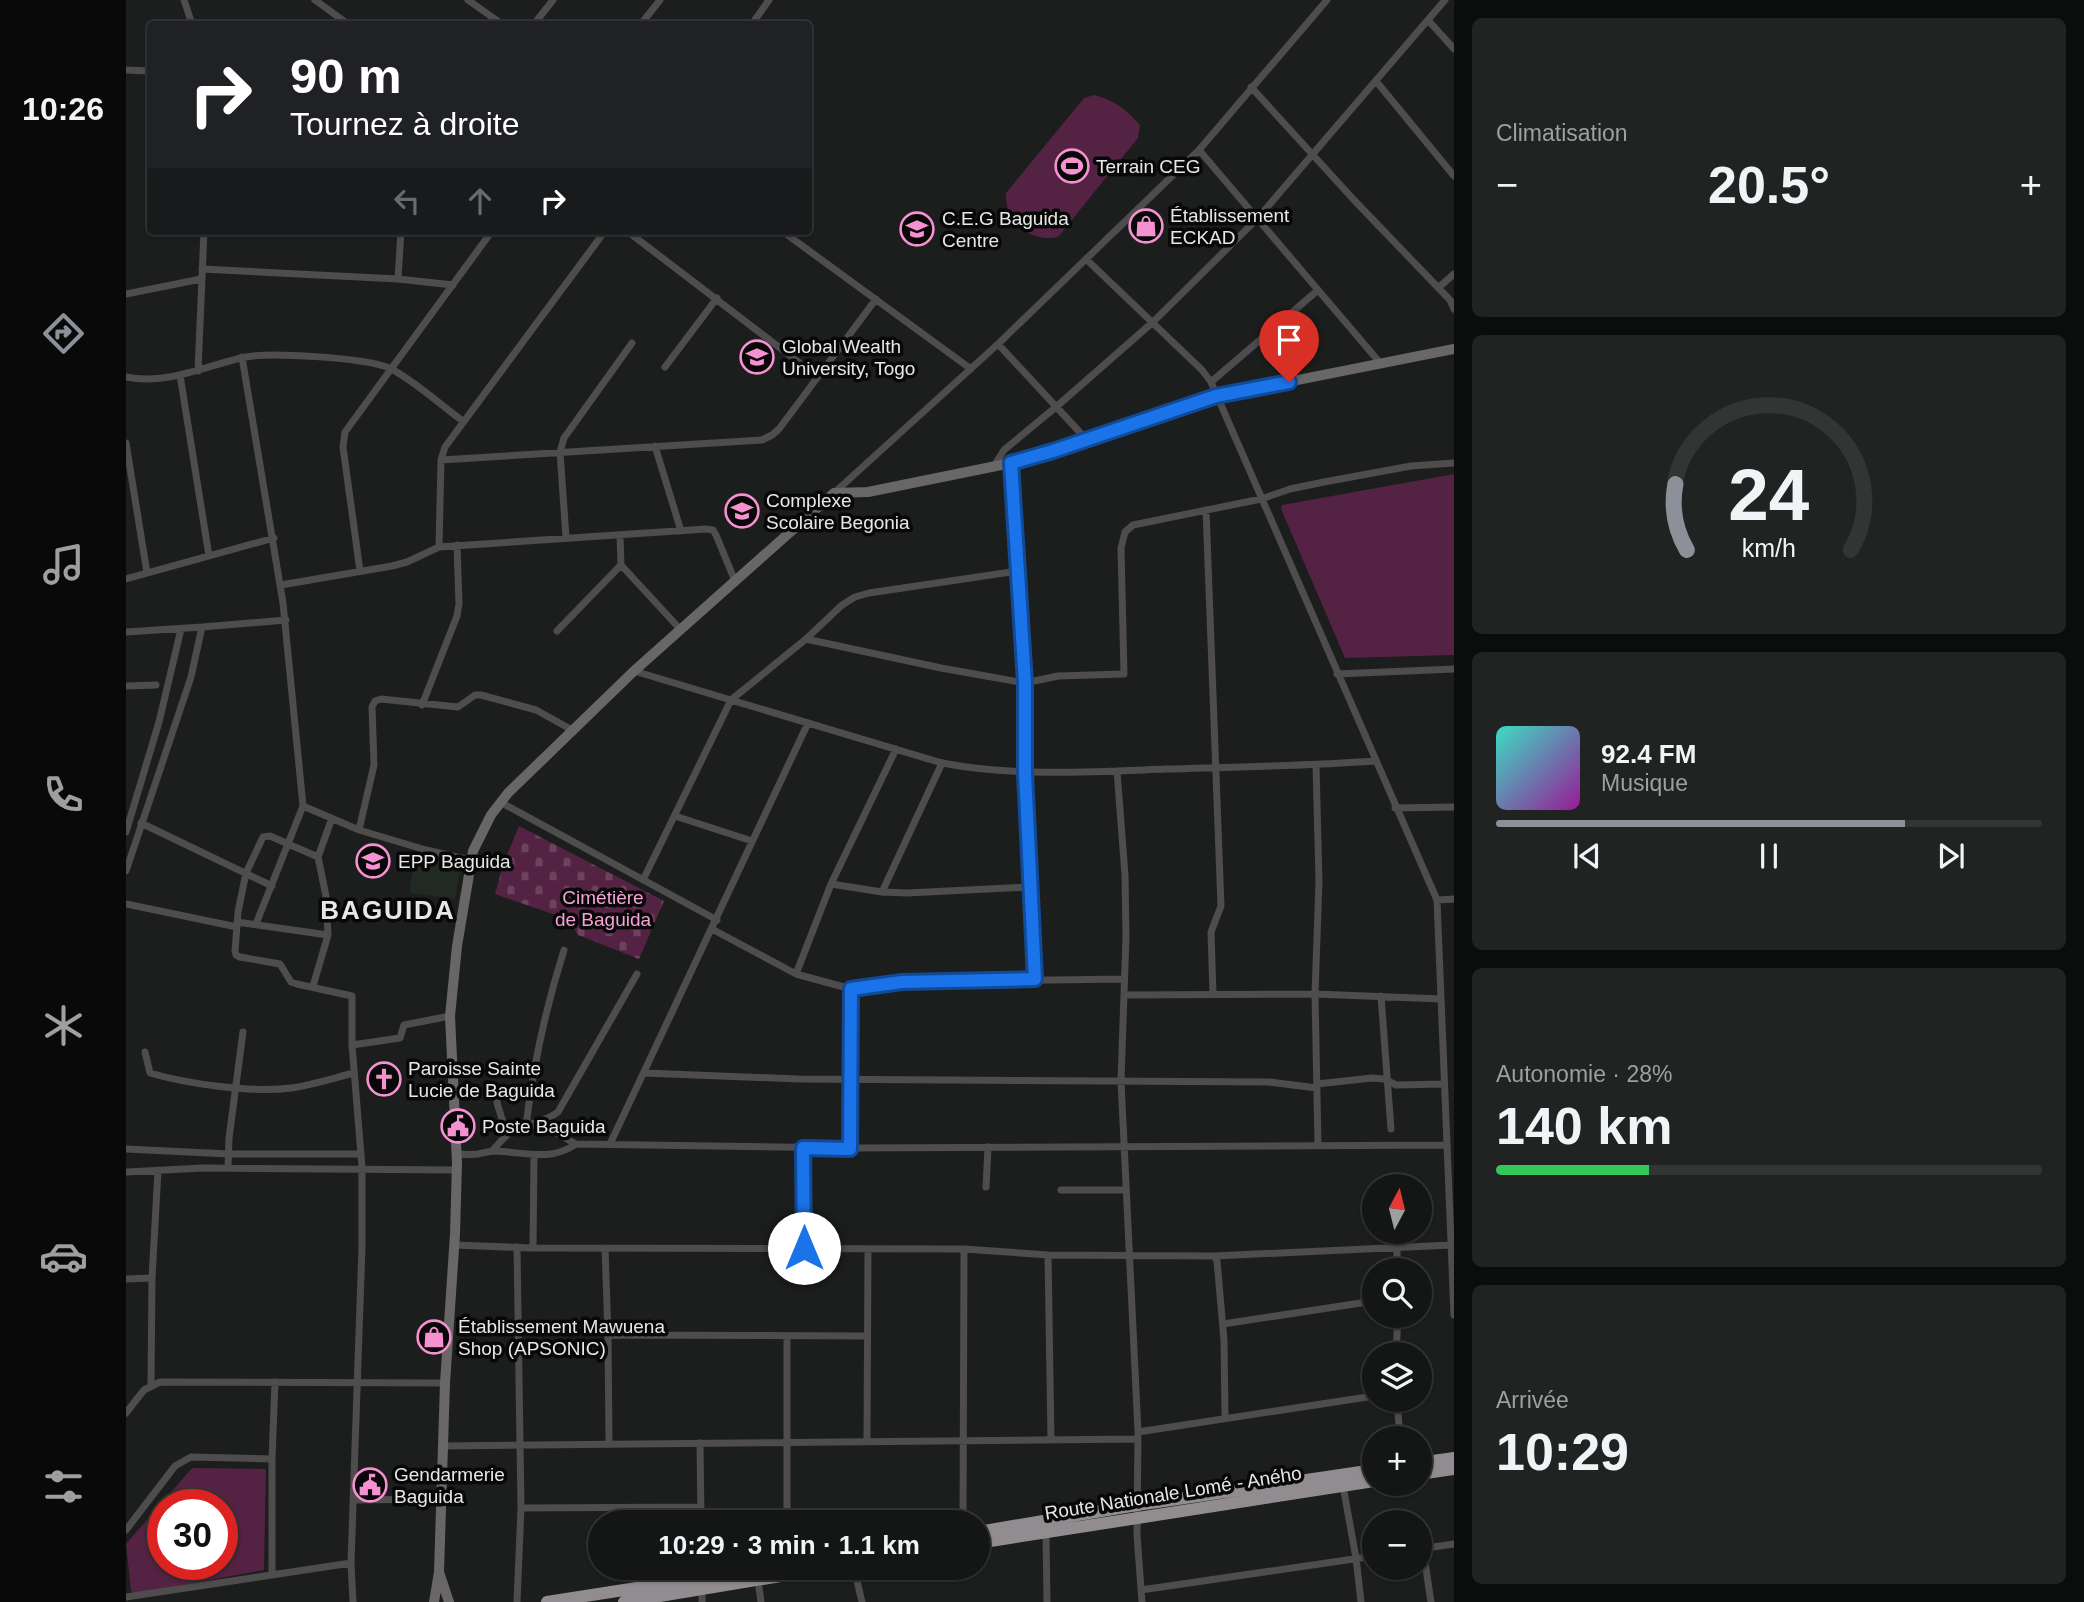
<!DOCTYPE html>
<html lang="fr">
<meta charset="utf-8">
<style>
:root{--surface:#141615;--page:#212322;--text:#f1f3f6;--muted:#9d9fa0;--line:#333534;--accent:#8c9099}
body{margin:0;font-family:Helvetica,sans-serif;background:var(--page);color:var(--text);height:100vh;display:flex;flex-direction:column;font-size:26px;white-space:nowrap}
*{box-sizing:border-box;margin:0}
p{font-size:23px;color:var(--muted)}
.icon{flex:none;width:38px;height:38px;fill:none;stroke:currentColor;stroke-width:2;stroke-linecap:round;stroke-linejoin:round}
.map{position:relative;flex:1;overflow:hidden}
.sheet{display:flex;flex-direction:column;gap:18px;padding:18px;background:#0b0c0c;width:630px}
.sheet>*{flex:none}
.hud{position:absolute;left:21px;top:21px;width:665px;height:214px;border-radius:7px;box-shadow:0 2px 5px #0004,0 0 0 2px var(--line);background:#202124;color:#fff;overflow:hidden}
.needle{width:46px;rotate:7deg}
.controls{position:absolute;left:1236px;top:1174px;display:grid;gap:14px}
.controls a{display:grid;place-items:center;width:70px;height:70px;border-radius:50%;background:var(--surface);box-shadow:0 2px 5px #0004,0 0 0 2px var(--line);font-size:35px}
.speed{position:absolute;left:21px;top:1489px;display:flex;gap:14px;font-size:35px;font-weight:700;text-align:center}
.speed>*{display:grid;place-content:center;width:91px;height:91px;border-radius:50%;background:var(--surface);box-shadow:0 2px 5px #0004,0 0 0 2px var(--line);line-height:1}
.speed .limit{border:10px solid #d22;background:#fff;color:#111}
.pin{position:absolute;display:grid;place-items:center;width:60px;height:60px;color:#fff;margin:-72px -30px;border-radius:50% 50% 50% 0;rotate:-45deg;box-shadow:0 0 7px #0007}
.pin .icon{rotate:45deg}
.me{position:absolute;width:77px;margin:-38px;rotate:0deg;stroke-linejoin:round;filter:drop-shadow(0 0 5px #0008)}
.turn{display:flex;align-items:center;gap:24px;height:147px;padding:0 28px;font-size:32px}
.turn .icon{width:91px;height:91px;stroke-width:2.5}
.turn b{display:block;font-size:49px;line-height:60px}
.lanes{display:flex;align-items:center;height:66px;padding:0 28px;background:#0003;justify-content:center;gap:35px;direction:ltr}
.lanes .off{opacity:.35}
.big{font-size:52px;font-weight:600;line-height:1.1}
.sheet .tile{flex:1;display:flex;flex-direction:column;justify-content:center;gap:10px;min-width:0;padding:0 24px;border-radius:10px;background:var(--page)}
.sheet .dial{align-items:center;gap:0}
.dial svg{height:182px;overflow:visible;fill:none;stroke:var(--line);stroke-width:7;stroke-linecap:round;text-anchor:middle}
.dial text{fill:var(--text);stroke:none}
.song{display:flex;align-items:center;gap:21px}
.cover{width:84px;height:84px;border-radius:10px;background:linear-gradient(135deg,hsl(170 70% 55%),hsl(300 70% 35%))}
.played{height:7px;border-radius:4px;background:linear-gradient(90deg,var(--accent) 75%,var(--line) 75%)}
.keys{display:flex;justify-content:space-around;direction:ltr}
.heat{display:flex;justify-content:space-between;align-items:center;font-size:38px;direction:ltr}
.charge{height:10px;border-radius:5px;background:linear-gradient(90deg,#34c759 28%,var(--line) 0)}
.trip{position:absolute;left:462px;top:1510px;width:402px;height:70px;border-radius:35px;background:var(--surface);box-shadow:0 2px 5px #0004,0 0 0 2px var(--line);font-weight:600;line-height:70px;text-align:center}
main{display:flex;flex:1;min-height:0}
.menu{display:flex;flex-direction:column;width:126px;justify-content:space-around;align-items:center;background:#080908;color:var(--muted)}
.menu .icon{width:49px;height:49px}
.menu .active{color:var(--accent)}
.menu b{font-size:32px;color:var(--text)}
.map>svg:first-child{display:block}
.built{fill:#212923}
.cemetery{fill:url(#cemetery-stones)}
.garden{fill:#542243;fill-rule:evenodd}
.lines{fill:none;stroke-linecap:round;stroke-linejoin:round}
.street{stroke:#4e4c4d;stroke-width:7}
.secondary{stroke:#696668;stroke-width:10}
.highway{stroke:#918c8f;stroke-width:12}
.route-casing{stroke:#114b97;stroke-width:18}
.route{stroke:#1a73e8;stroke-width:12}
.labels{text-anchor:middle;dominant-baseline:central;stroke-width:7;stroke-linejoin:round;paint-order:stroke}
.poi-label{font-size:19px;fill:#e6e8e6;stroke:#070807;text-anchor:start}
.park-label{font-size:19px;fill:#f5a2d6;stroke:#070807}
.street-label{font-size:19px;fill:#e6e8e6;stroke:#070807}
.district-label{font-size:26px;font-weight:bold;letter-spacing:2px;fill:#e6e8e6;stroke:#070807}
</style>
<main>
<nav class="menu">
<b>10:26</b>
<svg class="icon active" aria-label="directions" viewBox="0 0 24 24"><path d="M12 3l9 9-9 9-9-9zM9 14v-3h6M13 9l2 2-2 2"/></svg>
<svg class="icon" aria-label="music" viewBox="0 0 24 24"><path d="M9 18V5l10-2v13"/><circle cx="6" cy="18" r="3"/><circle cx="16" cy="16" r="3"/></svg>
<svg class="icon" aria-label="phone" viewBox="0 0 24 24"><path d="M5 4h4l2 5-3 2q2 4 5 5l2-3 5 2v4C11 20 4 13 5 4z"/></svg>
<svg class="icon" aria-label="climate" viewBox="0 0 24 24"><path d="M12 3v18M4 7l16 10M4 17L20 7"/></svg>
<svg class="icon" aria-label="car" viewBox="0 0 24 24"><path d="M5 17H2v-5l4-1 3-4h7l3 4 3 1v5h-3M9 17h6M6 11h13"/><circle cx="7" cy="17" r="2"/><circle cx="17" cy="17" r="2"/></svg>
<svg class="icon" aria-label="filters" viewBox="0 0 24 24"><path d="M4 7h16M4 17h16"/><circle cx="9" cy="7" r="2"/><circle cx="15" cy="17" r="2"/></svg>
</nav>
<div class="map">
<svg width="1328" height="1602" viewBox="0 0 1328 1602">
<defs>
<pattern id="cemetery-stones" width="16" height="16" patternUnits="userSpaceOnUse" patternTransform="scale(1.75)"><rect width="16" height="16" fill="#542243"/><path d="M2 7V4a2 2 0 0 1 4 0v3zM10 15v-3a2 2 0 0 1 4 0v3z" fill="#6d425e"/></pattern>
</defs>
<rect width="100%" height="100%" fill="#1b1e1c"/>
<path class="built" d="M293,853L330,863L334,871L329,899L285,893L283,889L290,854Z"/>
<path class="cemetery" d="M393,826L538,901L513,959L452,935L441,919L369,894L378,862Z"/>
<path class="garden" d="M968,95C988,100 1000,109 1014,125L1012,138L932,237C905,243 878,222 880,193L958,98Z
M1328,474V655L1219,658L1155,509L1156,505Z
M66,1468L140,1469L138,1570L8,1594L5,1591L0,1544ZM37,1505H96V1564H37Z"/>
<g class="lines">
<path class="street" d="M58,0L66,24
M189,0L222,24
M342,0L376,24
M1302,20L1328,49
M408,24L427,0
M515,24L534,0
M626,24L643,0
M0,70L24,71
M1250,81L1328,176
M1125,87L1228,200L1324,300L1328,309
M1073,150L1255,364
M501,231L692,377
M656,231L845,369
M960,259L1076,370L1085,382L1311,900L1328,1315
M76,269L272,279L327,285
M272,279L275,231
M1312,288L1328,274
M0,294L75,279
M872,344L961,440
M116,357L157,603L177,806L130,924
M539,367L591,298
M72,371L78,231
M54,375L83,556
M0,377C40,385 77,367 115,358C140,351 240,358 263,368C284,377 317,407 337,421
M1085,382L1192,290
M0,443L21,573
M529,446L555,531
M315,460L636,440L646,435L653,429L750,299
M885,463L899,683V773L909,979
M868,466L878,450L930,407L1027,322L1131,219L1319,0
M708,493L872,344L1073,150L1201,0
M1080,510L1095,906L1085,932L1087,994
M440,537L434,452L438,438L506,343
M313,547L315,460L319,447L479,231
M495,565L554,629
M234,571L217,447L219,432L366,231
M0,579L148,538
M155,585L266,566L281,562L313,547L580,529L587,530L590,535L609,581
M431,631L495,565L494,535
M0,632L76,627
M680,639L815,668L899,683L932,676L998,674L995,548L999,532L1007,525L1135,499L1164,489L1198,482L1285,466L1328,463
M508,671L816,763C890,777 965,772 1040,769C1110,767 1179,766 1249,761
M1211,674L1328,669
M0,686L30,685
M296,705L331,616L333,604L331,545
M1190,765L1193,881L1189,994L1192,1145
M991,771L999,875L1000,937L995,1081L1012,1432L1011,1535L1016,1602
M374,802L591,920
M177,806L233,830L300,850L344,860
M1269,808L1328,807
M549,816L626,841
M15,823L146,886
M233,830L248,765L246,707L249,701L255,699L332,707L349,695H355L410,710L448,731
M0,832L33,722L55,629
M192,857L144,836L137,837L120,873L112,912L109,951L110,955L114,957L154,964L165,982L171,984L226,996V1045L236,1167V1247L225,1563L227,1602
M0,871L65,677L76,627L160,620
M517,880L605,700L680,639L716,605L729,597L743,593L892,571
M705,884L756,892L781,893L904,887
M756,892L816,763
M1311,900L1328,899
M0,904L111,927
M111,922L202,935
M586,929L670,974L725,989L776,982L998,979
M670,974L705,884L770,749
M187,986L202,935L200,896L192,857L206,818
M998,995L1189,994L1315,999
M1255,996L1265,1129
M226,1045L274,1038L278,1025L324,1016
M19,1052L24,1073C61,1084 127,1093 165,1088C186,1085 208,1078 228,1073
M518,1073L673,1079L1143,1082L1191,1088
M1191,1084L1246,1078L1258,1079L1270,1085L1318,1084
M405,1125L419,1127L450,1144L725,1148L1321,1145
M400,1126C407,1066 420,1007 438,950
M381,1135L371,1103L373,1089L404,1090
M484,1144L682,723
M677,1148L678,1248
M725,1148V989
M0,1149L103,1154H235
M366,1151C374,1143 380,1133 391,1129C405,1123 419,1122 432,1112L511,974
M330,1154C337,1154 345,1155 352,1154C358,1153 363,1151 369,1151C398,1152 425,1162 450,1144
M102,1168L103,1138L117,1032
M0,1172L77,1168L330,1170
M860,1187L862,1147
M935,1190H1000
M328,1245L407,1248L838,1249L922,1255L1088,1256L1325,1245
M407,1248L408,1155
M479,1248L482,1335L483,1442
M922,1255L925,1439
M1088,1256L1091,1261L1098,1340L1099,1417
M1271,1270V1247
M0,1279L26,1278
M1097,1324L1248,1301
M482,1335L741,1336
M661,1337V1522
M1270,1354L1272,1316
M25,1384L26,1278L32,1170
M1271,1400L1274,1438
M0,1413L18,1390L34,1382L319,1383
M1012,1432L1248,1396
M741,1441L742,1249
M574,1443L575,1522
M316,1446L1012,1439
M1217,1486L1230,1558L1235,1602
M227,1500L314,1499
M395,1508L575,1507
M837,1522L838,1249
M0,1530L49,1466L65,1457L146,1459
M920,1533L921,1602
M1294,1549L1328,1544
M1297,1549L1305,1602
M728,1568L736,1602
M146,1574V1459L149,1382
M632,1580L635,1602
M1015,1590L1248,1556
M0,1597L225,1563
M391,1602L395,1508L391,1247
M576,1602V1591"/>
<path class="secondary" d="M313,1572L323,1602
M308,1602L313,1572L319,1383L329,1234L331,1163L324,1016L331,946L347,851L365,815L382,793L508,671L708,493L742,492L885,463L927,451L1091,396L1328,349"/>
<path class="highway" d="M1293,1463L1328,1458
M1293,1474L1328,1469
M852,1532L1011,1505L1248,1470
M852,1543L1248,1481
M421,1602L639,1568
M498,1602L703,1568"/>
</g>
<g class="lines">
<defs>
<path id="route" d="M678,1248L677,1148L724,1149L725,989L776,982L909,979L899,773V683L885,463L927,451L1090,396L1163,382"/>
</defs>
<use href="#route" class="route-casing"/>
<use href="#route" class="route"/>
</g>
<defs>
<symbol id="stadium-ring" viewBox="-11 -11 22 22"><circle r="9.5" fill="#070807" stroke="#f590d1" stroke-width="1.5"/><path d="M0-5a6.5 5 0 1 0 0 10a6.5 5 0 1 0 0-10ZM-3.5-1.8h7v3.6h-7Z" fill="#f590d1"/></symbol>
<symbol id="shop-ring" viewBox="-11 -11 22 22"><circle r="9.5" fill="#070807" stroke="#f590d1" stroke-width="1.5"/><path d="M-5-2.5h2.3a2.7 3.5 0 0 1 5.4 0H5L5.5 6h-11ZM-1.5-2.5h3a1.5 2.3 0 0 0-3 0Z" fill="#f590d1"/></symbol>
<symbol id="school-ring" viewBox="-11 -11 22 22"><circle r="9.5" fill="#070807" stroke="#f590d1" stroke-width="1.5"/><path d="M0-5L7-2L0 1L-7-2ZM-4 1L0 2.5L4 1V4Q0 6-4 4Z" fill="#f590d1"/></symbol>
<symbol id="university-ring" viewBox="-11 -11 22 22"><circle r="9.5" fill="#070807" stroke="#f590d1" stroke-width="1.5"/><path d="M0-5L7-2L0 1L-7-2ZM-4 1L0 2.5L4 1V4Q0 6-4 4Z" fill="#f590d1"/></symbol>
<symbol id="church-ring" viewBox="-11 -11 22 22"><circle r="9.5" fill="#070807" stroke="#f590d1" stroke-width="1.5"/><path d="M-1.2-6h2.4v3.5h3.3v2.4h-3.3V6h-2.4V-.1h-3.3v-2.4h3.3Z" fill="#f590d1"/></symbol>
<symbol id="civic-ring" viewBox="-11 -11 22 22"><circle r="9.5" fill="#070807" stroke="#f590d1" stroke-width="1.5"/><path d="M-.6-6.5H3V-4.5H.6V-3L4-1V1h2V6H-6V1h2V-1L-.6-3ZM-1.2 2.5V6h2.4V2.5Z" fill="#f590d1"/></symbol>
</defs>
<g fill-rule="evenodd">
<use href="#stadium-ring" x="927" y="147" width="38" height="38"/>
<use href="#shop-ring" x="1001" y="207" width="38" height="38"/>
<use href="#school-ring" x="772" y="210" width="38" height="38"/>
<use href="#university-ring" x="612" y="338" width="38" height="38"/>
<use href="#school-ring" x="597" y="492" width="38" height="38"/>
<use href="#school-ring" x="228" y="842" width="38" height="38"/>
<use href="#church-ring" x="239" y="1060" width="38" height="38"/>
<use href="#civic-ring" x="313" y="1107" width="38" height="38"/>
<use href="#shop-ring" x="289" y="1318" width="38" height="38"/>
<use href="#civic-ring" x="225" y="1466" width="38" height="38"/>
</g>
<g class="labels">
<g class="poi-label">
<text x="970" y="166">Terrain CEG</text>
<text x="1044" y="215">Établissement<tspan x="1044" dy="22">ECKAD</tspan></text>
<text x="816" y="218">C.E.G Baguida<tspan x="816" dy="22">Centre</tspan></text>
<text x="656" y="346">Global Wealth<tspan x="656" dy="22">University, Togo</tspan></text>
<text x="640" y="500">Complexe<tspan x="640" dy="22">Scolaire Begonia</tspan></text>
<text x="272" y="861">EPP Baguida</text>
<text x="282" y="1068">Paroisse Sainte<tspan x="282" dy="22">Lucie de Baguida</tspan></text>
<text x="356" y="1126">Poste Baguida</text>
<text x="332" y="1326">Établissement Mawuena<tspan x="332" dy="22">Shop (APSONIC)</tspan></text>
<text x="268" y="1474">Gendarmerie<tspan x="268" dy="22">Baguida</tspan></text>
</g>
<g class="park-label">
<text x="477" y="897">Cimétière<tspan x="477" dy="22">de Baguida</tspan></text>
</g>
<g class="street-label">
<text transform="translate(1047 1493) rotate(-9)">Route Nationale Lomé - Aného</text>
</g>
<g class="district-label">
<text x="262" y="910">BAGUIDA</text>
</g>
</g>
</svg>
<div class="controls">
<a><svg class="needle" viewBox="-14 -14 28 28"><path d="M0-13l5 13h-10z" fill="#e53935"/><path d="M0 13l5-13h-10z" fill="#9d9fa0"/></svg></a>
<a><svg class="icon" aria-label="search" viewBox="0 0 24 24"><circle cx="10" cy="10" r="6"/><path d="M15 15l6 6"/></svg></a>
<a><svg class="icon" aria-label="layers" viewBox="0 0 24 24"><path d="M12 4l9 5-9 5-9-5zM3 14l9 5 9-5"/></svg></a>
<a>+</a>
<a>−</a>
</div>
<div class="speed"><div class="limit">30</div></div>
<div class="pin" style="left:1163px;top:382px;background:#d93025"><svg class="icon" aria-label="arrive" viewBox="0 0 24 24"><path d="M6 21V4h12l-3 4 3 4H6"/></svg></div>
<svg class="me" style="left:678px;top:1248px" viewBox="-20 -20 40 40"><circle r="19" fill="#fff"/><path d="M0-13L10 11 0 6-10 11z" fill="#1a73e8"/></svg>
<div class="trip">10:29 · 3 min · 1.1 km</div>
<div class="hud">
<div class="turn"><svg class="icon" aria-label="right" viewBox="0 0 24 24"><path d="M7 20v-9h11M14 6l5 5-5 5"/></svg><div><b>90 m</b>Tournez à droite</div></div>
<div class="lanes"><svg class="icon off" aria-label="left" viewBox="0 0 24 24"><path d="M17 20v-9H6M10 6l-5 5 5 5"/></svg><svg class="icon off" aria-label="ahead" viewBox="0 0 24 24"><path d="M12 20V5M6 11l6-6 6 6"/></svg><svg class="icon" aria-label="right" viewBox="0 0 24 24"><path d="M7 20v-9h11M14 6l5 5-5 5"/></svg></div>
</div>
</div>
<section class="sheet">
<div class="tile"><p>Climatisation</p>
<div class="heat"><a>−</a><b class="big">20.5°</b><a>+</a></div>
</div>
<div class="tile dial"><svg viewBox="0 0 100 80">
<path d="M14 69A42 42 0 1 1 86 69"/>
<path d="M14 69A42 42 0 0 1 9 40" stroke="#8c9099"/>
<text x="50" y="56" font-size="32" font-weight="700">24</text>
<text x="50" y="72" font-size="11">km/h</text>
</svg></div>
<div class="tile">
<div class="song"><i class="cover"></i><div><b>92.4 FM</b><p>Musique</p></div></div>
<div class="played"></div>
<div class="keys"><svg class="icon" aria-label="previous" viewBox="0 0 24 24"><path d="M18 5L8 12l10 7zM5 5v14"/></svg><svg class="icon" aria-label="pause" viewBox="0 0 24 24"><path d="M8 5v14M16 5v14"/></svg><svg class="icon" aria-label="next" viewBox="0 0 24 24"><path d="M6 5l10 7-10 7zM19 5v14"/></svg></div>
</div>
<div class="tile"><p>Autonomie · 28%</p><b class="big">140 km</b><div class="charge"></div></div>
<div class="tile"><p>Arrivée</p><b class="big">10:29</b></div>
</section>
</main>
